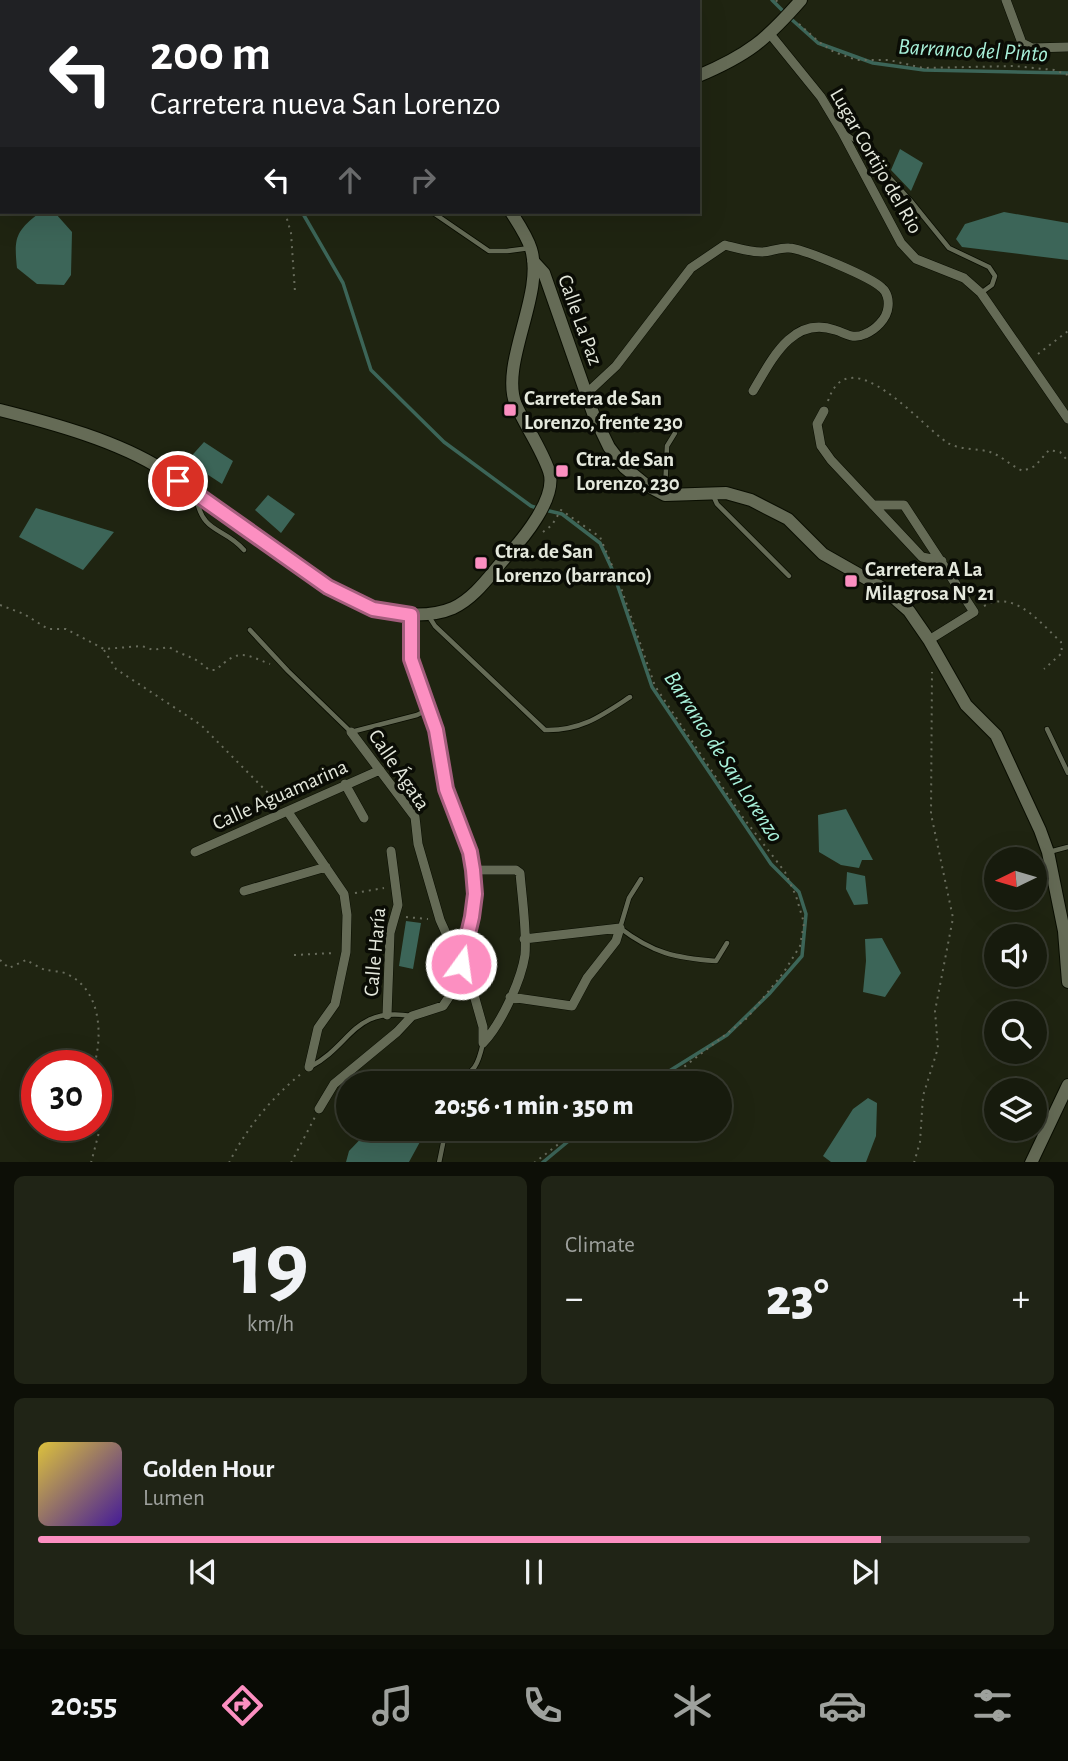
<!DOCTYPE html>
<meta charset="utf-8">
<style>
:root{--surface:#171b0d;--page:#202416;--text:#f1f3f6;--muted:#9ea19d;--line:#36392e;--accent:#fc8fc1}
body{margin:0;font-family:"Alegreya Sans",sans-serif;background:var(--page);color:var(--text);height:100vh;display:flex;flex-direction:column;font-size:26px;white-space:nowrap}
*{box-sizing:border-box;margin:0}
p{font-size:23px;color:var(--muted)}
.icon{flex:none;width:38px;height:38px;fill:none;stroke:currentColor;stroke-width:2;stroke-linecap:round;stroke-linejoin:round}
.map{position:relative;height:1162px;overflow:hidden}
.side{display:flex;flex-direction:column;gap:14px;padding:14px;background:#0d0f07;flex:1}
.side>*{flex:none}
.top-card{position:absolute;left:0px;top:0px;width:700px;height:214px;box-shadow:0 7px 28px #0002,0 0 0 2px var(--line);background:#202124;color:#fff;overflow:hidden}
.needle{width:46px;rotate:265deg}
.tools{position:absolute;left:984px;top:847px;display:grid;gap:14px}
.tools a{display:grid;place-items:center;width:63px;height:63px;border-radius:50%;background:var(--surface);box-shadow:0 7px 28px #0002,0 0 0 2px var(--line);font-size:35px}
.speed{position:absolute;left:21px;top:1050px;display:flex;gap:14px;font-size:35px;font-weight:700;text-align:center}
.speed>*{display:grid;place-content:center;width:91px;height:91px;border-radius:50%;background:var(--surface);box-shadow:0 7px 28px #0002,0 0 0 2px var(--line);line-height:1}
.speed .limit{border:10px solid #d22;background:#fff;color:#111}
.pin{position:absolute;display:grid;place-items:center;width:60px;height:60px;color:#fff;margin:-30px;border:4px solid #fff;border-radius:50%;box-shadow:0 2px 7px #0007}
.me{position:absolute;width:77px;margin:-38px;rotate:14deg;stroke-linejoin:round;filter:drop-shadow(0 0 5px #0008)}
.turn{display:flex;align-items:center;gap:24px;height:147px;padding:0 35px;font-size:32px}
.turn .icon{width:91px;height:91px;stroke-width:2.5}
.turn b{display:block;font-size:49px;line-height:60px}
.lanes{display:flex;align-items:center;height:66px;padding:0 35px;background:#0003;justify-content:center;gap:35px;direction:ltr}
.lanes .off{opacity:.35}
.big{font-size:52px;font-weight:800;line-height:1.1}
.side .widget{flex:1;display:flex;flex-direction:column;justify-content:center;gap:10px;min-width:0;padding:0 24px;border-radius:10px;background:var(--page)}
.side .dial{align-items:center;gap:0}
.dial b{font-size:91px;line-height:1}
.song{display:flex;align-items:center;gap:21px}
.cover{width:84px;height:84px;border-radius:10px;background:linear-gradient(135deg,hsl(50 70% 55%),hsl(260 70% 35%))}
.played{height:7px;border-radius:4px;background:linear-gradient(90deg,var(--accent) 85%,var(--line) 85%)}
.keys{display:flex;justify-content:space-around;direction:ltr}
.heat{display:flex;justify-content:space-between;align-items:center;font-size:38px;direction:ltr}
.side .tiles{flex:1;display:grid;gap:14px;grid-template-columns:1fr 1fr}
.widget:last-child{grid-column:span 2}
.trip{position:absolute;left:336px;top:1071px;width:396px;height:70px;border-radius:35px;background:var(--surface);box-shadow:0 7px 28px #0002,0 0 0 2px var(--line);font-weight:800;line-height:70px;text-align:center}
.dock{display:flex;height:112px;justify-content:space-around;align-items:center;background:#090b05;color:var(--muted)}
.dock .icon{width:49px;height:49px}
.dock .current{color:var(--accent)}
.dock b{font-size:32px;color:var(--text)}
.map>svg:first-child{display:block}
.water{fill:#3c6558}
.lines{fill:none;stroke-linecap:round;stroke-linejoin:round}
.stream{stroke:#3c6558;stroke-width:3.5}
.service-casing{stroke:#090d01;stroke-width:6}
.minor-casing{stroke:#090d01;stroke-width:10}
.tertiary-casing{stroke:#090d01;stroke-width:14}
.path{stroke:#686c5c;stroke-width:2;stroke-dasharray:2 5;stroke-linecap:butt}
.service{stroke:#656b56;stroke-width:4.5}
.minor{stroke:#656b56;stroke-width:9}
.tertiary{stroke:#656b56;stroke-width:12}
.route-casing{stroke:#a45d7d;stroke-width:18}
.route{stroke:#fc8fc1;stroke-width:12}
.poi-dot{fill:#fc8fc1;stroke:#0a0c05;stroke-width:2.5}
.labels{text-anchor:middle;dominant-baseline:central;stroke-width:7;stroke-linejoin:round;paint-order:stroke}
.street-label{font-size:21px;fill:#e4e8dc;stroke:#0a0c05}
.poi-label{font-size:21px;font-weight:bold;fill:#e4e8dc;stroke:#0a0c05;text-anchor:start}
.water-label{font-size:23px;font-style:italic;fill:#a8f1da;stroke:#0a0c05}
</style>
<div class="map">
<svg width="1068" height="1163" viewBox="0 0 1068 1163">
<rect width="100%" height="100%" fill="#1f2411"/>
<path class="water" d="M900,149L923,163L911,191L891,170Z
M1004,212L1068,223V260L962,247L956,239L965,224Z
M38,214H56L72,232L71,275L64,285L37,284L17,268C14,239 15,232 38,214Z
M204,442L233,461L222,484L187,461Z
M268,495L295,514L281,533L255,510Z
M36,508L114,532L83,570L19,537Z
M846,809L873,860H862L859,868L841,865L819,852L818,815Z
M847,872L865,876L868,904L854,905L846,889Z
M406,921L421,923L413,969L399,966Z
M882,938L901,973L885,997L863,992L866,961L865,939Z
M868,1098L877,1103L876,1136L866,1162H831L823,1156L853,1109Z
M370,1129H427L409,1162H346L349,1151Z"/>
<g class="lines">
<path class="stream" d="M772,0L784,12
M277,2V0
M790,18L818,43L873,63L924,70L1068,73
M302,212L343,283L371,370L444,442L531,506L537,508
M545,510L562,514L600,543L612,569L652,687L771,864L799,892L806,914L802,956L769,994L727,1035L650,1083
M542,1163L583,1129"/>
<defs>
<path id="service" d="M846,134L856,141L910,200L949,248L989,267L995,276L992,285L981,293
M432,212L489,251H507L530,248
M665,491L667,446L675,433
M713,495L717,504L789,576
M196,497C203,535 223,526 244,550
M428,615L435,626L545,730C581,731 601,716 630,697
M250,630L288,671L351,732L417,715L427,710
M1047,729L1068,773
M1049,852L1068,847
M641,879L629,898L620,928C653,953 675,958 716,961L727,943
M310,1067C352,1045 353,1006 412,1016
M454,1083C475,1071 478,1066 483,1043
M439,1163L446,1129"/>
<path id="minor" d="M224,0L226,2
M527,0L528,2
M1006,0L1022,43L1032,48L1068,47
M439,2L442,0
M770,34L821,97L842,132L901,243L916,259L964,278L981,293L1068,419
M586,394L616,366L691,268L725,245C737,248 750,252 762,252C771,252 780,247 789,248C804,249 871,277 882,288C887,292 889,300 888,307C887,319 875,330 865,334C852,340 846,333 835,330C792,315 771,361 753,391
M824,411L817,424L821,446L831,460L922,557L942,561
M873,505H904L974,612L929,640
M351,732L415,817L418,844L440,920L474,995L483,1027V1043
M345,784L364,818
M288,812L344,894L347,915L346,952L335,1004L318,1028L309,1067
M195,852L380,770
M473,870H516L520,873C522,898 527,931 525,955C521,981 501,1024 483,1043
M244,891L326,867
M510,997L572,1006L587,978L616,941L620,928L524,939
M387,1015L390,933L398,905L391,851
M319,1109L334,1084L397,1032L412,1016L443,1006L455,988L472,917L475,894L473,870L470,852L446,789L436,730L411,659V615"/>
<path id="tertiary" d="M698,76C748,55 766,40 801,0
M533,261L544,273L594,416L609,447L624,467L646,485L665,495L726,493L751,500L788,519L823,554L883,588L909,611L929,640L966,705L996,735L1040,830L1048,852L1064,931L1068,982
M0,410C52,423 118,441 163,470C206,498 247,529 288,559C314,577 344,601 375,609C398,615 430,618 453,608C475,598 490,575 506,557C523,539 558,497 549,471C541,448 526,427 516,405C499,364 545,294 531,249C527,236 518,223 511,212
M1031,1163L1068,1085"/>
</defs>
<use href="#service" class="service-casing"/>
<use href="#minor" class="minor-casing"/>
<use href="#tertiary" class="tertiary-casing"/>
<path class="path" d="M776,0L780,5
M128,2L130,0
M267,2V0
M799,24L819,42L834,52L857,60H889L923,68L1014,66L1054,70L1068,75
M0,180H2
M285,212L291,233L295,292
M1038,354L1068,331
M828,401C849,336 922,427 948,443C959,450 977,448 990,452C1002,456 1011,466 1023,471L1035,466L1049,450L1060,452L1068,461
M543,532L552,525L561,510L600,537L619,582L655,686L742,816L785,872L796,896L804,923L800,946L784,972L747,1018L680,1070L646,1083
M0,605L24,614L48,629H66L104,649L142,646L153,650L169,647C186,658 192,654 209,670H216C239,648 244,654 270,664
M984,606C1015,589 1040,623 1061,642L1062,653L1044,669
M104,650L116,669L201,725L279,804
M355,893L384,888
M406,917L428,919
M294,955L334,953
M0,960L9,968L26,960C32,963 39,968 46,970C52,971 61,971 67,974C101,990 103,1034 94,1066
M91,1163L99,1132L96,1109
M229,1163C245,1130 272,1097 301,1074
M291,1163L315,1117
M534,1163L578,1129
M914,1163L920,1142L923,1096L938,1048L935,1011L953,918L931,814L932,672"/>
<use href="#service" class="service"/>
<use href="#minor" class="minor"/>
<use href="#tertiary" class="tertiary"/>
</g>
<g class="lines">
<defs>
<path id="route" d="M178,481L328,587L373,609L411,615V659L436,730L446,789L470,852L473,870L475,894L472,917L461,964"/>
</defs>
<use href="#route" class="route-casing"/>
<use href="#route" class="route"/>
</g>
<g class="poi-dot">
<rect x="503" y="403" width="14" height="14" rx="3.5"/>
<rect x="555" y="464" width="14" height="14" rx="3.5"/>
<rect x="474" y="556" width="14" height="14" rx="3.5"/>
<rect x="844" y="574" width="14" height="14" rx="3.5"/>
</g>
<g class="labels">
<g class="street-label">
<text transform="translate(876 161) rotate(60)">Lugar Cortijo del Rio</text>
<text transform="translate(580 320) rotate(70)">Calle La Paz</text>
<text transform="translate(399 770) rotate(56)">Calle Ágata</text>
<text transform="translate(280 795) rotate(-24)">Calle Aguamarina</text>
<text transform="translate(375 952) rotate(-85)">Calle Haría</text>
</g>
<g class="poi-label">
<text x="524" y="398">Carretera de San<tspan x="524" dy="24">Lorenzo, frente 230</tspan></text>
<text x="576" y="459">Ctra. de San<tspan x="576" dy="24">Lorenzo, 230</tspan></text>
<text x="495" y="551">Ctra. de San<tspan x="495" dy="24">Lorenzo (barranco)</tspan></text>
<text x="865" y="569">Carretera A La<tspan x="865" dy="24">Milagrosa Nº 21</tspan></text>
</g>
<g class="water-label">
<text transform="translate(973 51) rotate(3)">Barranco del Pinto</text>
<text transform="translate(723 757) rotate(57)">Barranco de San Lorenzo</text>
</g>
</g>
</svg>
<div class="tools">
<a><svg class="needle" viewBox="-14 -14 28 28"><path d="M0-13l5 13h-10z" fill="#e53935"/><path d="M0 13l5-13h-10z" fill="#9ea19d"/></svg></a>
<a><svg class="icon" aria-label="sound" viewBox="0 0 24 24"><path d="M4 9h4l5-4v14l-5-4H4zM17 9q2 3 0 6"/></svg></a>
<a><svg class="icon" aria-label="search" viewBox="0 0 24 24"><circle cx="10" cy="10" r="6"/><path d="M15 15l6 6"/></svg></a>
<a><svg class="icon" aria-label="layers" viewBox="0 0 24 24"><path d="M12 4l9 5-9 5-9-5zM3 14l9 5 9-5"/></svg></a>
</div>
<div class="speed"><div class="limit">30</div></div>
<div class="pin" style="left:178px;top:481px;background:#d93025"><svg class="icon" aria-label="arrive" viewBox="0 0 24 24"><path d="M6 21V4h12l-3 4 3 4H6"/></svg></div>
<svg class="me" style="left:461px;top:964px" viewBox="-20 -20 40 40"><circle r="17" fill="#fc8fc1" stroke="#fff" stroke-width="3"/><path d="M0-11L8 9 0 5-8 9z" fill="#fff"/></svg>
<div class="trip">20:56 · 1 min · 350 m</div>
<div class="top-card">
<div class="turn"><svg class="icon" aria-label="left" viewBox="0 0 24 24"><path d="M17 20v-9H6M10 6l-5 5 5 5"/></svg><div><b>200 m</b>Carretera nueva San Lorenzo</div></div>
<div class="lanes"><svg class="icon" aria-label="left" viewBox="0 0 24 24"><path d="M17 20v-9H6M10 6l-5 5 5 5"/></svg><svg class="icon off" aria-label="ahead" viewBox="0 0 24 24"><path d="M12 20V5M6 11l6-6 6 6"/></svg><svg class="icon off" aria-label="right" viewBox="0 0 24 24"><path d="M7 20v-9h11M14 6l5 5-5 5"/></svg></div>
</div>
</div>
<section class="side">
<div class="tiles">
<div class="widget dial"><b>19</b><p>km/h</p></div>
<div class="widget"><p>Climate</p>
<div class="heat"><a>−</a><b class="big">23°</b><a>+</a></div>
</div>
<div class="widget">
<div class="song"><i class="cover"></i><div><b>Golden Hour</b><p>Lumen</p></div></div>
<div class="played"></div>
<div class="keys"><svg class="icon" aria-label="previous" viewBox="0 0 24 24"><path d="M18 5L8 12l10 7zM5 5v14"/></svg><svg class="icon" aria-label="pause" viewBox="0 0 24 24"><path d="M8 5v14M16 5v14"/></svg><svg class="icon" aria-label="next" viewBox="0 0 24 24"><path d="M6 5l10 7-10 7zM19 5v14"/></svg></div>
</div>
</div>
</section>
<nav class="dock">
<b>20:55</b>
<svg class="icon current" aria-label="directions" viewBox="0 0 24 24"><path d="M12 3l9 9-9 9-9-9zM9 14v-3h6M13 9l2 2-2 2"/></svg>
<svg class="icon" aria-label="music" viewBox="0 0 24 24"><path d="M9 18V5l10-2v13"/><circle cx="6" cy="18" r="3"/><circle cx="16" cy="16" r="3"/></svg>
<svg class="icon" aria-label="phone" viewBox="0 0 24 24"><path d="M5 4h4l2 5-3 2q2 4 5 5l2-3 5 2v4C11 20 4 13 5 4z"/></svg>
<svg class="icon" aria-label="climate" viewBox="0 0 24 24"><path d="M12 3v18M4 7l16 10M4 17L20 7"/></svg>
<svg class="icon" aria-label="car" viewBox="0 0 24 24"><path d="M5 17H2v-5l4-1 3-4h7l3 4 3 1v5h-3M9 17h6M6 11h13"/><circle cx="7" cy="17" r="2"/><circle cx="17" cy="17" r="2"/></svg>
<svg class="icon" aria-label="filters" viewBox="0 0 24 24"><path d="M4 7h16M4 17h16"/><circle cx="9" cy="7" r="2"/><circle cx="15" cy="17" r="2"/></svg>
</nav>
